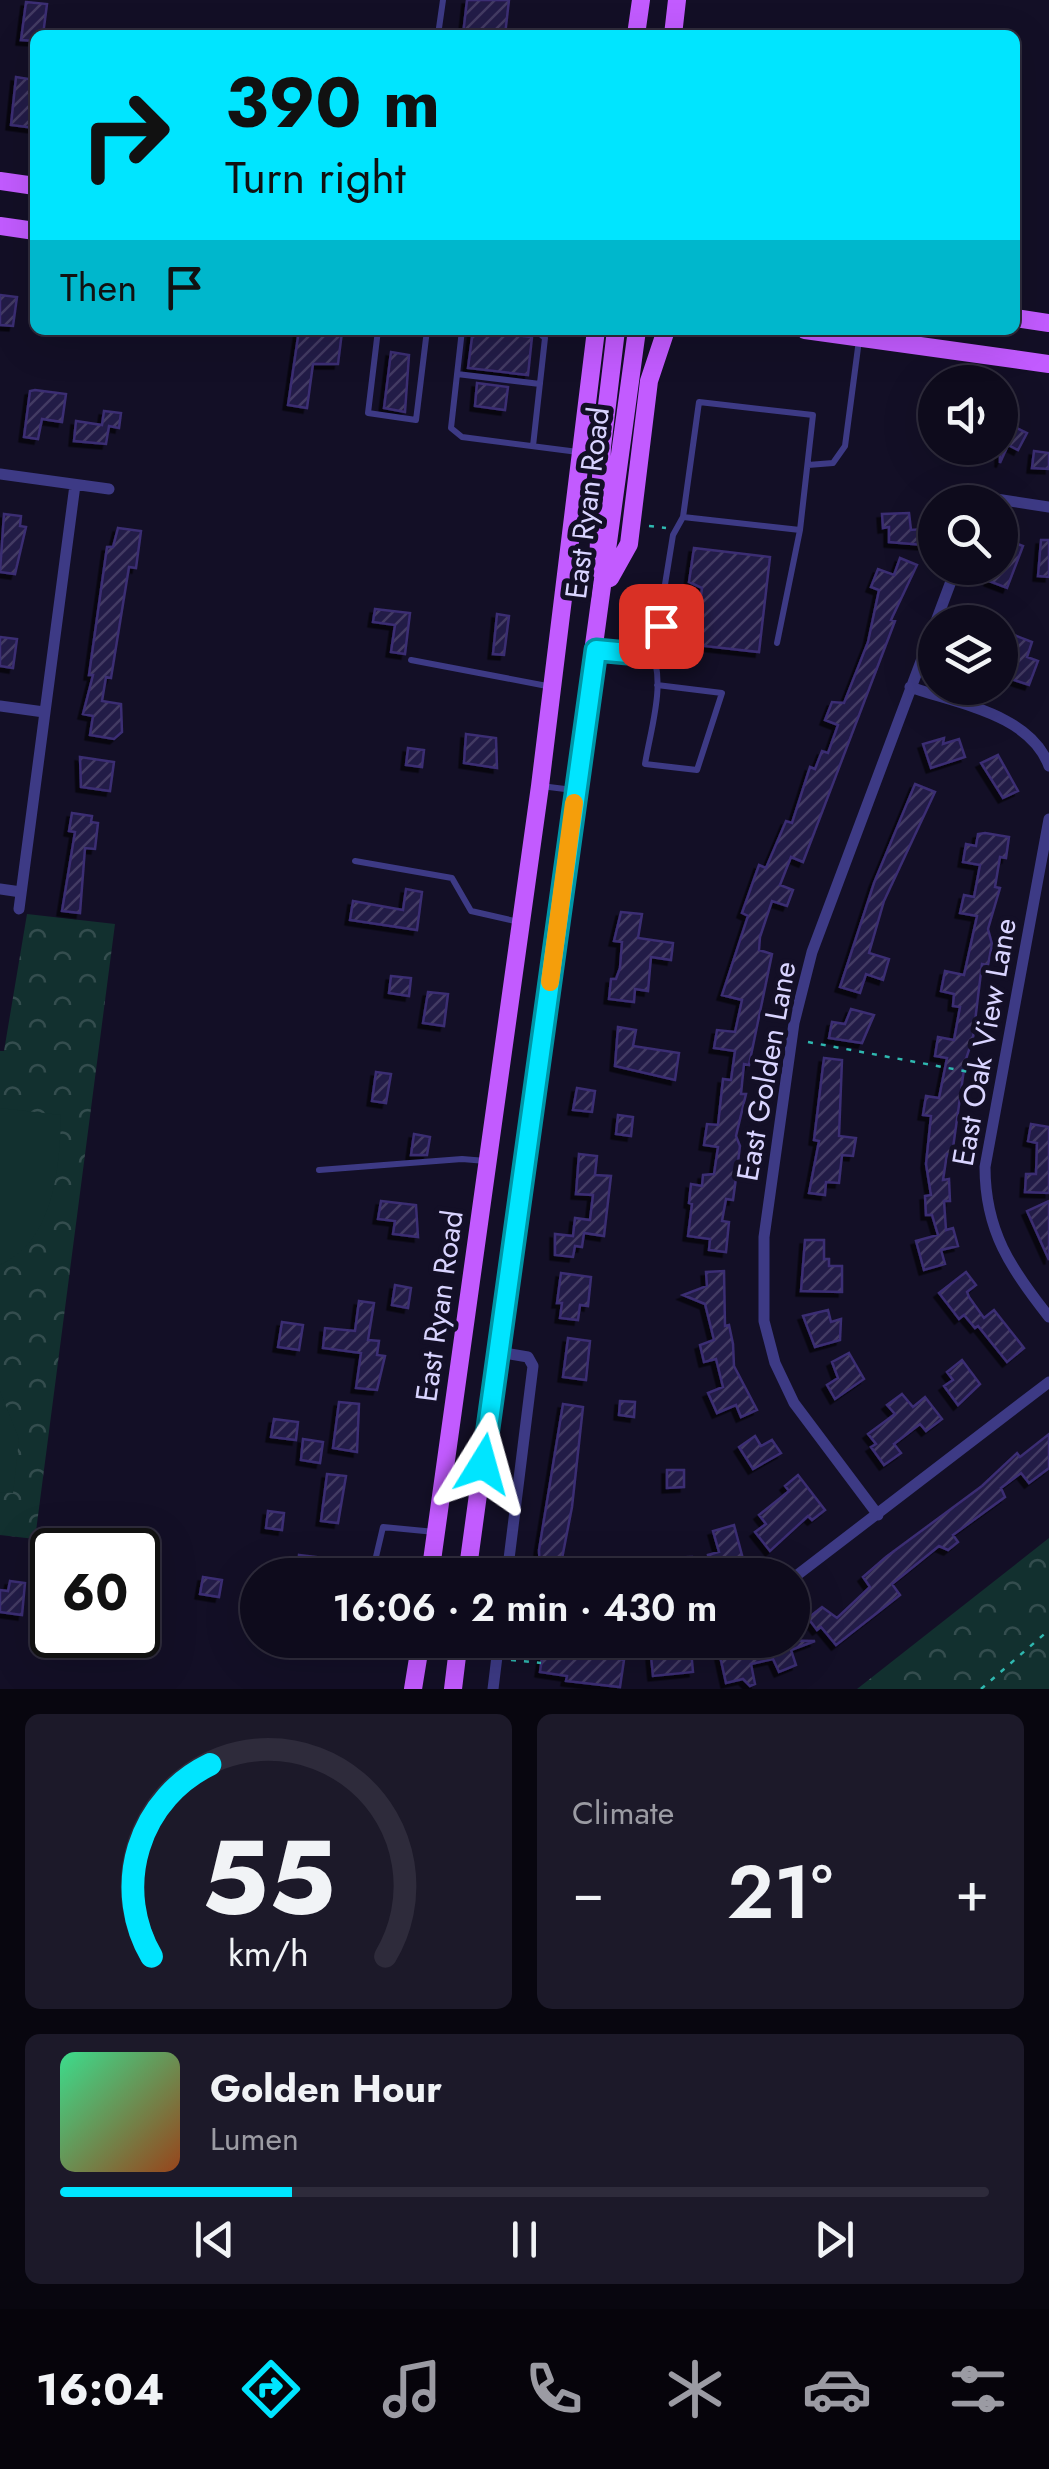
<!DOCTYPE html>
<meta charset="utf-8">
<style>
:root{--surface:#0e0b1c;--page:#1c1929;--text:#f1f3f6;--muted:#9b9ba3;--line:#2e2b3b;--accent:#00e5ff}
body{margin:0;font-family:Jost,sans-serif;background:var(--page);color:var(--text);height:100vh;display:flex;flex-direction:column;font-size:38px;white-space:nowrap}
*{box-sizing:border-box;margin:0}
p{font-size:32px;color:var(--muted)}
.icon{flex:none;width:55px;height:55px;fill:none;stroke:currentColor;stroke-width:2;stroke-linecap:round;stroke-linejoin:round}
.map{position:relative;height:1689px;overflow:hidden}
.drawer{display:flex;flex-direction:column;gap:25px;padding:25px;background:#08060f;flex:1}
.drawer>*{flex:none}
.banner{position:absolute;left:30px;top:30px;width:990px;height:305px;border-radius:15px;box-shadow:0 10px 40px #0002,0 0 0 2px var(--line);background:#00e5ff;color:#111;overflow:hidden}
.controls{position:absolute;left:918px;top:365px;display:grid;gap:20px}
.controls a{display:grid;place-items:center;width:100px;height:100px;border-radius:50%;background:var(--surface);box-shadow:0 10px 40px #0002,0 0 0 2px var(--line);font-size:50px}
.speed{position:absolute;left:30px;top:1528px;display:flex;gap:20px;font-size:50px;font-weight:700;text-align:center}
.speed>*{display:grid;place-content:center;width:130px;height:130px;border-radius:50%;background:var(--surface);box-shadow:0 10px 40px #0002,0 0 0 2px var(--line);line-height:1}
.speed .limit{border:5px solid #111;border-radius:15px;background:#fff;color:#111}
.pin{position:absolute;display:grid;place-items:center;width:85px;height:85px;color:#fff;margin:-42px;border-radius:20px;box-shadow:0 5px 15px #0006}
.me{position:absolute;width:110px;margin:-55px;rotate:8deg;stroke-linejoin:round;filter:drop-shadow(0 0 8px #0008)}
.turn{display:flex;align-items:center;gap:35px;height:210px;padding:0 30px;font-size:45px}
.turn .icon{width:130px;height:130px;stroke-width:2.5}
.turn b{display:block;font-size:70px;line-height:85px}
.then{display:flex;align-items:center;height:95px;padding:0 30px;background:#0003;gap:20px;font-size:38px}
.big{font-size:75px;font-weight:600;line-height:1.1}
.drawer .card{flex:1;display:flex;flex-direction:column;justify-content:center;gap:15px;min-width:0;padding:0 35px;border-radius:15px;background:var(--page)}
.drawer .dial{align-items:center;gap:0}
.dial svg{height:260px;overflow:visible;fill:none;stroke:var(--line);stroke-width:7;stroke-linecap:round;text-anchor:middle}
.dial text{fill:var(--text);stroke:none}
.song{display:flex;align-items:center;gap:30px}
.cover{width:120px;height:120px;border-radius:15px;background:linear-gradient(135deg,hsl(150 70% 55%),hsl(20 70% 35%))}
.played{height:10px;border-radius:5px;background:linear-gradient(90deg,var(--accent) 25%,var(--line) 25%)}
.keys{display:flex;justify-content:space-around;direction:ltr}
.heat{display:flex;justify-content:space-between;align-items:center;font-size:55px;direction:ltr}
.drawer .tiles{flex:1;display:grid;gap:25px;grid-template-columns:1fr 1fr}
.card:last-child{grid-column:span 2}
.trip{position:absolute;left:240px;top:1558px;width:570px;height:100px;border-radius:50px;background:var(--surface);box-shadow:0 10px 40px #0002,0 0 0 2px var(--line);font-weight:600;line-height:100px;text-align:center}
.tabs{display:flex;height:160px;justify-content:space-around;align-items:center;background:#06040b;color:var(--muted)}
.tabs .icon{width:70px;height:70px}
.tabs .selected{color:var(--accent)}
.tabs b{font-size:45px;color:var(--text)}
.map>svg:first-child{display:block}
.park{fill:url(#park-crowns)}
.pitch{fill:#12302f}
.building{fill:url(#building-hatch);stroke:#3b2d73;stroke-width:2.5;filter:url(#shadow)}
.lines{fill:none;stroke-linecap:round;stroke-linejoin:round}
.path{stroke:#2fb8b0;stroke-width:2.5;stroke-dasharray:5 8;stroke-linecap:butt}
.lane{stroke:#3d3a85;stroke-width:6}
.street{stroke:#3d3a85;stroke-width:11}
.primary{stroke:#c25bff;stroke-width:18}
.route-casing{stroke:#0095a6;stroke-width:25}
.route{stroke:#00e5ff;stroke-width:18}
.slow{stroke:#f59e0b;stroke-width:18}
.labels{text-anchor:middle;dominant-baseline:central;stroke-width:10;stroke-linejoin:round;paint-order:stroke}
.street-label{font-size:30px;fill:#d9d4ff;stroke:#130f26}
</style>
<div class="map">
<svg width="1049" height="1689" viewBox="0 0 1049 1689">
<defs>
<pattern id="park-crowns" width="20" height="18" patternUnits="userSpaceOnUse" patternTransform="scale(2.5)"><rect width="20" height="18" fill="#12302f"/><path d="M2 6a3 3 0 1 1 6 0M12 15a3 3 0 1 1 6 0" fill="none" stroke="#344d4e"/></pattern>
<pattern id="building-hatch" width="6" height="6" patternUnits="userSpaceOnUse" patternTransform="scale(2.5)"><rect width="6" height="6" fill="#241b47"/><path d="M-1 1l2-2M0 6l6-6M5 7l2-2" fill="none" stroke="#433b63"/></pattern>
<filter id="shadow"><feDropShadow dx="-4.5" dy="4.5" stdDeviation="0" flood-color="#0009"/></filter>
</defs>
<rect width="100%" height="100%" fill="#130f26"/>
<path class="park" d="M27,914L115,924L35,1539L0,1535V1051H4Z
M1049,1538V1689H857Z"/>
<path class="pitch" d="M0,1108L61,1115C60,1167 54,1241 0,1265Z
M0,1391L19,1439L13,1493L0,1492Z"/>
<path class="building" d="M467,0H509L505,35H463Z
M26,2L47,4L43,35H35V41L21,40Z
M16,77L35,80V128L11,125Z
M0,295L17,297L13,326L0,325Z
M299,330L342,332L338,364H313L307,408L288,405Z
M473,330L532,337L528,375L468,368Z
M391,352L409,355L405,412L384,408Z
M477,383L508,387L505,410L475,406Z
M35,390L66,394L62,422L42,419L38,439L24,437L30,391Z
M104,411L121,413L119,428L109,426L106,444L74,441L76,421L102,425Z
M1000,420L1027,433L1018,450L1008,445L1000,463Z
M1034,451L1049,453V469L1032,468Z
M909,513L911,530L922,529L923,545L889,542V527L883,528L882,514Z
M4,514L21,516L20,526L26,527L15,574L0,572Z
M118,528L141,531L136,568L129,567L111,678L106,677L102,701L121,704L122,732L114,739L90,735L93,716L83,714L93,675H89L107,547H113Z
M1007,540L1023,546L1007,588L989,581L994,568H1000Z
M1041,540H1049V577L1038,576Z
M694,548L770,557L759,652L695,645L702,588L689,582Z
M900,558L917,565L891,620L895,621L803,862L791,857L780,885L793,890L787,906L772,901L760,937L759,950L772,954L749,1065L744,1064L741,1094H746L736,1136L740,1146L736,1178L733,1200L726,1199L722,1221L729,1222L726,1252L709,1250L710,1239L688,1236L692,1204L689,1203L691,1184L702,1186L703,1175L714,1174L718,1147L704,1145L707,1124L718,1125L723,1079L731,1080L735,1051L714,1048L717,1030L735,1032L742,1000L722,995L748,916L742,913L759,865L766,868L786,821L792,823L810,767L815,769L822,751L828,753L838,725L825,720L832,702L844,703L868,642L879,590L871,587L878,569L894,575Z
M375,609L410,613L405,654L391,652L395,625L373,622Z
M497,614L509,616L504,655L493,654Z
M1014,635L1032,642L1027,657L1038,661L1029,685L1011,679L1013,673L1001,668Z
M0,637L17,639L13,668L0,666Z
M466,734L496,738L497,768L464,763Z
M944,738L943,744L959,739L965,757L931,768L923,744Z
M408,748L424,750L422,767L406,765Z
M998,755L1018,791L1003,798L981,763Z
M80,757L114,762L110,791L81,787Z
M915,784L935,792L884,901L869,953L889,959L883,980L866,974L860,993L840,987L874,883Z
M72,813L92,816L91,822L98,823L95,849L85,848L80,913L62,911L75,832L69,831Z
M985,833L1009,837L1006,858L1000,857L995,887L1000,888L988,929L992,944L988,965L982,964L973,1038L965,1062L952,1155L947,1154L943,1180L949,1179L950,1201H944L946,1230L953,1228L958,1246L941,1250L945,1264L924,1270L916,1241L938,1235L932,1215H926L925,1196L931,1195L926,1164L931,1116L923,1115L926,1096L939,1098L947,1058L935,1056L938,1037L954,1040L960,1007L953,1006L954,994L941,991L945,971L964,975L977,916L960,913L964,895L974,897L980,865L963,862L966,844L976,846L978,834Z
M406,889L422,892L417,930L350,920L353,901L403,910Z
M621,912L642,914L638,938L673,943L671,960L651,957L648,991L635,989L634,1002L609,999L611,979H616L620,968L622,942L614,941Z
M391,976L411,978L409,996L389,993Z
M428,992L448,994L444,1026L423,1023Z
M851,1009L874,1015L862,1043L829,1038L832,1022L845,1024Z
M618,1027L636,1030L633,1046L679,1053L675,1080L615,1066Z
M824,1058L842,1060L839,1136L856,1138L853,1156L842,1155L839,1183L826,1182L825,1195L809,1193L819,1141L814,1140Z
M376,1072L391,1074L386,1103L372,1101Z
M577,1088L595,1091L592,1112L573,1110Z
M618,1115L633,1117L631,1136L616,1134Z
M1031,1124L1049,1127V1193L1025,1192L1026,1174H1036L1037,1143L1028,1141Z
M414,1134L430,1137L427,1155H411Z
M579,1154L597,1156L595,1175L611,1176L604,1236L584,1233L582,1247L575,1246L573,1257L555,1255V1234L573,1236L575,1218L590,1220L593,1195L576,1194Z
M381,1201L416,1205L418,1237L393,1234L395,1221L378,1219Z
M1049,1201V1260L1027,1211Z
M805,1240H824V1259H829V1266H842V1292L801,1291Z
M724,1271L725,1326L729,1325L733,1344L734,1366L757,1410L741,1417L736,1405L717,1413L708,1393L723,1387L716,1359L704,1362L700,1345L714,1340L705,1304L683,1295L707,1286L706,1272Z
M966,1272L976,1285L967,1292L969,1297L984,1318L994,1310L1024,1348L1007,1362L978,1326L975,1328L964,1315L959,1319L939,1293Z
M561,1273L591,1277L588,1306L580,1305L578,1320L560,1318L562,1303H557Z
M395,1285L411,1288L408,1308L392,1305Z
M359,1301L374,1303L368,1340L379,1341L377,1355L385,1356L377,1390L356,1388L361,1353L323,1348L325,1328L355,1331Z
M828,1310L831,1322L841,1319L840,1340L815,1347L803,1316Z
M282,1322L303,1325L299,1350L278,1347Z
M568,1338L590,1341L586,1380L563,1377Z
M849,1353L864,1379L835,1399L827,1385L838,1378L832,1362Z
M962,1360L980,1384L958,1405L944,1386L953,1380L947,1372Z
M902,1394L913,1407L925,1397L942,1419L926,1431L920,1424L894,1444L901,1453L884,1465L871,1447L876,1444L868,1434L895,1414L887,1405Z
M620,1401L635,1402L634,1417L619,1415Z
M339,1402L359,1404L357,1452L333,1448Z
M563,1404L583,1407L572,1507L559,1574L540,1571L539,1550Z
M274,1419L298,1422L296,1440L271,1437Z
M1049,1434V1468L1029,1483L1021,1473L1001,1488L1005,1497L953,1535L958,1542L948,1550L939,1546L892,1584L900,1595L836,1645L821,1627L817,1630L808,1618L822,1607L837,1618L870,1587L863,1577L886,1557L982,1486L1017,1453L1020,1457Z
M755,1436L761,1446L772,1440L781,1453L753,1469L739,1447Z
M303,1439L323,1442L320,1463L301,1460Z
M667,1470H684V1487L667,1488Z
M327,1474L346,1476L338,1523L321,1521Z
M798,1475L825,1510L812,1520L808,1516L770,1551L755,1532L766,1524L759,1515L789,1491L785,1486Z
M268,1511L284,1513L282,1530L266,1528Z
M734,1525L743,1559L712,1571L708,1555L719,1552L713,1531Z
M299,1555L325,1558L322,1575H297Z
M692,1557L693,1575H659L658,1558Z
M203,1577L222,1580L219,1597L200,1594Z
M10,1581L25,1583L22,1615L0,1612V1590L8,1591Z
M766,1640L815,1641L791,1650L796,1665L779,1672L773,1659L751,1664L755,1684L750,1686L743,1679L726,1683L718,1647Z
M568,1649L624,1660L620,1687L566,1681L567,1676L540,1672L543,1651L568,1655Z
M691,1650L693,1672L653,1676L651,1656Z"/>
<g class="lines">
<path class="path" d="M649,526L666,528
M808,1042L991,1076
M511,1660L541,1663
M981,1689L1049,1630"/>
<path class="lane" d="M438,35L443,0
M378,330L368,413L416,420L427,330
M462,330L451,428L462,437L578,452
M457,374L540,384
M533,446L545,338L535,330
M808,465L833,463L845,446L859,340
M683,517L699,402L813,415L800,530L777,643
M650,647C667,681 651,727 645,764L697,770L722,693L657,685
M596,650L641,651L656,640L673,535L683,517L800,530
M411,660L547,686
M541,786L573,790
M355,861L452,878L471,911L519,922
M319,1170L462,1159L486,1161
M405,1575L390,1573L375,1561L383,1527L435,1532"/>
<path class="street" d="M0,474L109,489
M981,502L983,497L1049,507
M910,687C958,704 1030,714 1049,766
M0,706L44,712
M1049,819L985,1167C985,1231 1011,1269 1049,1317
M0,889L21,892
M19,909L75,485
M499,1352L528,1357L533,1366L507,1575
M878,1515L794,1403L775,1363L764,1321V1237L794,1023L812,952L956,568
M792,1579L1049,1382
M493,1689L499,1640"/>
<path class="primary" d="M636,35L641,0
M673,35L677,0
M0,181L35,186
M0,226L35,231
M1015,318L1049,323
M805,330L1049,364
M598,569L602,447L616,330
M610,578L629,544L649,381L666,330
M430,1575L540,786L596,330
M467,1575L637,330
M413,1689L421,1640
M453,1689L459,1640"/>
</g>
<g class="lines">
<defs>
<path id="route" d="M483,1464L596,650L628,653L650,647L661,626"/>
</defs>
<use href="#route" class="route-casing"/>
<use href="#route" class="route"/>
<path class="slow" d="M550,982L574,803"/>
</g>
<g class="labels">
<g class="street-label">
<text transform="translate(587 503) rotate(-83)">East Ryan Road</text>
<text transform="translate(984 1042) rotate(-80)">East Oak View Lane</text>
<text transform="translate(766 1071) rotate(-80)">East Golden Lane</text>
<text transform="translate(439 1306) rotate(-82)">East Ryan Road</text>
</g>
</g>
</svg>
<div class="controls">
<a><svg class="icon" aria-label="sound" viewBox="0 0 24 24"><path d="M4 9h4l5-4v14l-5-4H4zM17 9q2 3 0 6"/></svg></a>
<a><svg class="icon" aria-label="search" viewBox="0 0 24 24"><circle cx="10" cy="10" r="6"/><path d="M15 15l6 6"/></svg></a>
<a><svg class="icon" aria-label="layers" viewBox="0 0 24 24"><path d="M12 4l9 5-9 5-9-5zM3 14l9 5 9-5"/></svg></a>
</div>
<div class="speed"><div class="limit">60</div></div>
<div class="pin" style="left:661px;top:626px;background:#d93025"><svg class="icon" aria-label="arrive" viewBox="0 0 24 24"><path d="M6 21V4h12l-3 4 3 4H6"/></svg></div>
<svg class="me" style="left:483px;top:1464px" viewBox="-20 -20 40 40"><path d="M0-17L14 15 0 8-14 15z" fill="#00e5ff" stroke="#fff" stroke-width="4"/></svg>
<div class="trip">16:06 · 2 min · 430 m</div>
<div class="banner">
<div class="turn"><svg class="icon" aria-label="right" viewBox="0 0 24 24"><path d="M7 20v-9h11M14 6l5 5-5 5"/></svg><div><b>390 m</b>Turn right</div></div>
<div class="then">Then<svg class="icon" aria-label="arrive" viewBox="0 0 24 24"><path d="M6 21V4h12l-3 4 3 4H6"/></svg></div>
</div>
</div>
<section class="drawer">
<div class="tiles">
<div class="card dial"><svg viewBox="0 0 100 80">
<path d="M14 69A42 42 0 1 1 86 69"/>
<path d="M14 69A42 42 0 0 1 32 10" stroke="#00e5ff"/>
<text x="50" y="56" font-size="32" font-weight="700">55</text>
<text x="50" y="72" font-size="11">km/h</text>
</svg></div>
<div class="card"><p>Climate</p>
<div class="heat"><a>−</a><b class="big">21°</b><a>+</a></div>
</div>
<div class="card">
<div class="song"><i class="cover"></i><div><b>Golden Hour</b><p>Lumen</p></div></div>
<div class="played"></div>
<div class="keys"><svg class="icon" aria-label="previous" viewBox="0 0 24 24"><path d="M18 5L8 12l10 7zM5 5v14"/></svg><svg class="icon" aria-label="pause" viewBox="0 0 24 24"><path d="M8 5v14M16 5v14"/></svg><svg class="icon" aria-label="next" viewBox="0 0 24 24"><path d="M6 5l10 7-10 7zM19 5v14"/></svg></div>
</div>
</div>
</section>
<nav class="tabs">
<b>16:04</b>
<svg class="icon selected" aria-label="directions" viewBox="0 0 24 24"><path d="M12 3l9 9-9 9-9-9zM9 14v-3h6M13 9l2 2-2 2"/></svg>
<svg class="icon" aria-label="music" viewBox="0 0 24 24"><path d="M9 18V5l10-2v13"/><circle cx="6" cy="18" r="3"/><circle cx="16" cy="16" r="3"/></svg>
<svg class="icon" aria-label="phone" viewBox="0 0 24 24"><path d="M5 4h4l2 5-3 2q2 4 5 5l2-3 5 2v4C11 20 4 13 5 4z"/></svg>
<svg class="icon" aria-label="climate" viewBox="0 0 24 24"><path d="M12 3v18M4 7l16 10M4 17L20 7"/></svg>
<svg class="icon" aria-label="car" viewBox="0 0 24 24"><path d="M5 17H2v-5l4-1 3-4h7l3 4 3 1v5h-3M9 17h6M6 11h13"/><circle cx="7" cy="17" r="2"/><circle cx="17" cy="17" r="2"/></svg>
<svg class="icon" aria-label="filters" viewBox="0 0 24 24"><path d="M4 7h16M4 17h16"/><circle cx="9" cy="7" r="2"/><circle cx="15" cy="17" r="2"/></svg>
</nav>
